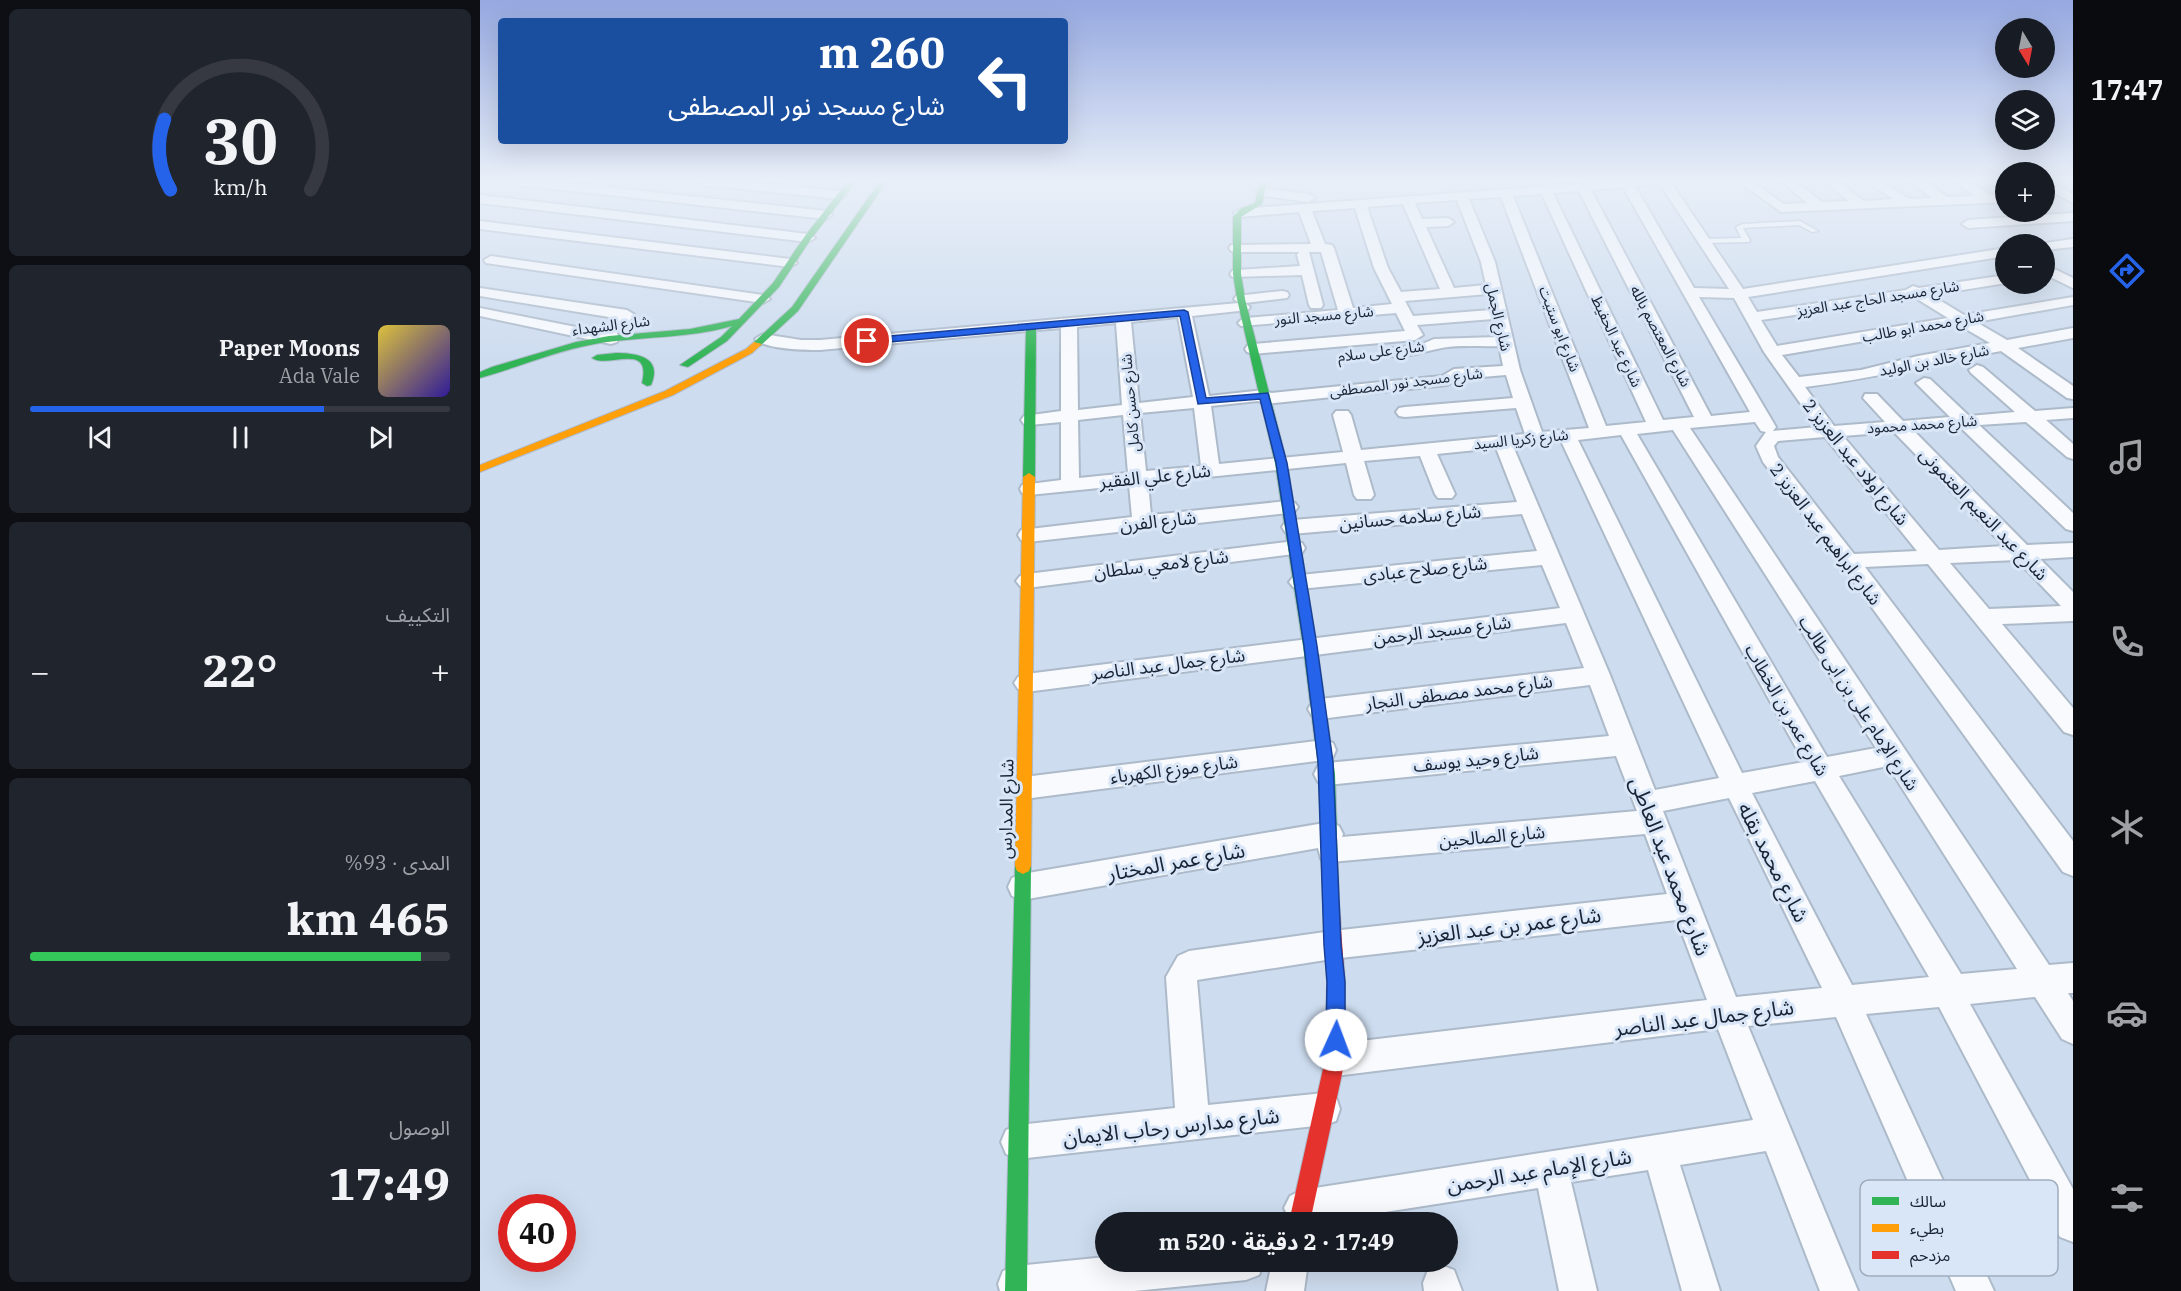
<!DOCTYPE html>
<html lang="ar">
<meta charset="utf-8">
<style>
:root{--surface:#171b24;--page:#20242c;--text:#f1f3f6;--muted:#9ea1a6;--line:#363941;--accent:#2563eb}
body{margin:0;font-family:"IBM Plex Serif","Noto Sans Arabic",serif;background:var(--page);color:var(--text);direction:rtl;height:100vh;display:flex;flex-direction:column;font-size:22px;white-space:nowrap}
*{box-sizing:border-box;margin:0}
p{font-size:20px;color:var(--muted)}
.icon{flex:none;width:33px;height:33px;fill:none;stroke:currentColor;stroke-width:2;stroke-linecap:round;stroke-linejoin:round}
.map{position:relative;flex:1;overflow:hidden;direction:ltr}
.side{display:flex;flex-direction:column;gap:9px;padding:9px;background:#0d0f14;width:480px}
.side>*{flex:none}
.guide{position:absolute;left:18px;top:18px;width:570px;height:126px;border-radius:6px;box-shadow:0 6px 24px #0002;direction:rtl;background:#1a4fa0;color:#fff;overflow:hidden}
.needle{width:39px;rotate:170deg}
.controls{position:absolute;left:1515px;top:18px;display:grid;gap:12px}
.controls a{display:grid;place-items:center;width:60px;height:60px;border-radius:50%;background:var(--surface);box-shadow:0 6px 24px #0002;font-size:30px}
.speed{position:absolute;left:18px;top:1194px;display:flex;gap:12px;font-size:30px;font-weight:700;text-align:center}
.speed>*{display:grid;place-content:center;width:78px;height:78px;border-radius:50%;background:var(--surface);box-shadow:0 6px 24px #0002;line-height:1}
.speed .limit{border:9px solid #d22;background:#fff;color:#111}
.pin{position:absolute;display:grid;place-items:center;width:51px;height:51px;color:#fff;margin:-26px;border:3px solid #fff;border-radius:50%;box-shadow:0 2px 6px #0007}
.me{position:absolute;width:66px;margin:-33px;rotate:2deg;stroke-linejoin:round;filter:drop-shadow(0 0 4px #0008)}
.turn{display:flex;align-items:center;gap:21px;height:126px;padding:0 24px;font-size:27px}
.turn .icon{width:78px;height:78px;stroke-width:2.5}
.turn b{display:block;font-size:42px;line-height:51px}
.big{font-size:45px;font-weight:700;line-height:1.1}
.side .tile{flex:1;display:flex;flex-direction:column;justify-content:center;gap:9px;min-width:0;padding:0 21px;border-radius:9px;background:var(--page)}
.side .dial{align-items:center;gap:0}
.dial svg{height:156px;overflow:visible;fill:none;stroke:var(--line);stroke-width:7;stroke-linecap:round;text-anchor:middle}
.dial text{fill:var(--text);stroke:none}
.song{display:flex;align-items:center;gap:18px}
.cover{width:72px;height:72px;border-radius:9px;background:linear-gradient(135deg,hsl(50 70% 55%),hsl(250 70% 35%))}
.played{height:6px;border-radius:3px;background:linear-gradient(90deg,var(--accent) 70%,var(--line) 70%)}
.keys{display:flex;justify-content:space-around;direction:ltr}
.heat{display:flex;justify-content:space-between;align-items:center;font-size:33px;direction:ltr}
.charge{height:9px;border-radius:4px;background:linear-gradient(90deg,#34c759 93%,var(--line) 0)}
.trip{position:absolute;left:615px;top:1212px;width:363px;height:60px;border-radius:30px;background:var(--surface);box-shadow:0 6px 24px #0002;font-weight:700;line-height:60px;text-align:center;direction:rtl}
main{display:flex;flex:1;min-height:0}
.tabs{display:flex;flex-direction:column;width:108px;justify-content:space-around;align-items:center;background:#090b0e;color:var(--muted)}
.tabs .icon{width:42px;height:42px}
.tabs .active{color:var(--accent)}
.tabs b{font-size:27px;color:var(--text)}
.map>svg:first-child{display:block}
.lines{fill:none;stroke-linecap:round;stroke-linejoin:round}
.lane-casing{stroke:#adbaca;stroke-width:3}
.street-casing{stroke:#adbaca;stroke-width:4}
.fast-casing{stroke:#adbaca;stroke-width:2}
.slow-casing{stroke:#adbaca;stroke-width:2}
.jam-casing{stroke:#adbaca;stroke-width:2}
.lane{fill:#f8fafd;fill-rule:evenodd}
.street{fill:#f8fafd;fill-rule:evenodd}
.fast{fill:#30b455;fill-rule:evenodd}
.slow{fill:#ff9f0a;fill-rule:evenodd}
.jam{fill:#e5322d;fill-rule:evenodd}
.route{fill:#2563eb;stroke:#184099;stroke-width:1.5}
.labels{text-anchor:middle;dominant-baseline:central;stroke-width:6;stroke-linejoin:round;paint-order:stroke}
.far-street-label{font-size:15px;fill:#182435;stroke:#d8e6f8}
.street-label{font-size:18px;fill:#182435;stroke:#d8e6f8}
.near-street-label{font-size:21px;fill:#182435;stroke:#d8e6f8}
.key{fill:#d8e6f8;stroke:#9eacbe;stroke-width:1.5}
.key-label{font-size:16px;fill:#182435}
</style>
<main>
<nav class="tabs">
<b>17:47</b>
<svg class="icon active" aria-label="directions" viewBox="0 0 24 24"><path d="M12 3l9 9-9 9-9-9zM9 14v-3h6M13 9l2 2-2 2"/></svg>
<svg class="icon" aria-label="music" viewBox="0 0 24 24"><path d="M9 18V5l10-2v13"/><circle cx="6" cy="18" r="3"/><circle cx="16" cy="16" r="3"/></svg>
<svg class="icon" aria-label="phone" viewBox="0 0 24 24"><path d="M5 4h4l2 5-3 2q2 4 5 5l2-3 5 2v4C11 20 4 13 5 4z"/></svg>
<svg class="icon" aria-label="climate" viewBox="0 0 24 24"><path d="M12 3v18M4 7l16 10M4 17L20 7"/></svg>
<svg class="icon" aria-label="car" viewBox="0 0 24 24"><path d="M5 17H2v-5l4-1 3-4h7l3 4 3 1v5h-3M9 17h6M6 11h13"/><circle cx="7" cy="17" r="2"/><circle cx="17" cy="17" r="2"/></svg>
<svg class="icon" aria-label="filters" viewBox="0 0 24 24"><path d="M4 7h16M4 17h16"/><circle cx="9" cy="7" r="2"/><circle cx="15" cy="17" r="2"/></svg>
</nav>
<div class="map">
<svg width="1593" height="1291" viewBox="0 0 1593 1291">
<rect width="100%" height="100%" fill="#cddcef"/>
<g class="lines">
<defs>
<path id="lane" d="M1320,221L1338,231L1332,232L1319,225L1263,228L1270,240L1269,242L1224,243L1220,241L1224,239L1261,238L1256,227L1263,224Z"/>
<path id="street" d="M33,181H69L346,211L352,215L346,219L39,185Z
M216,181H255L360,191L366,195L360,199L222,185Z
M1135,181H1190L1263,289L1526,248V256L1268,297L1277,312L1426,290L1433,286L1439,288L1526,275V283L1451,295L1484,315L1593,297V305L1496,322L1527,340L1593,328V338L1538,348L1593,386V399L1587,398L1521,351C1456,363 1391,379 1325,387L1354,426L1405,422L1383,398L1385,394H1397L1423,421L1470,417L1436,383L1444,378L1450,379L1489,416L1535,412L1491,373L1489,370L1497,365L1503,367L1555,411L1593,408V418L1566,420L1593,444V459L1587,457L1546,422L1499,425L1593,513V531L1586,529L1480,427L1433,430L1547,545L1593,543V557L1560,559L1593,592V621L1522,624L1593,708V735L1584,732L1448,564L1385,567L1593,841V876L1583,872L1362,566L1283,462L1276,446L1286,432L1281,431L1275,422L1210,428L1569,965L1593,963V993H1588L1593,1001V1044L1582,1039L1555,997L1490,1004L1593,1189V1242L1580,1237L1459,1007L1386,1014L1514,1291H1476L1356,1017L1268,1026L1378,1291H1340L1286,1151L1200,1165L1240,1291H1202L1168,1170L1091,1182L1117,1291H1079L1058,1188L841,1222L810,1220L804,1208L810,1196L822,1190L1273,1120L1238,1029L855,1076L844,1071L839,1060L844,1049L855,1044L1227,1000L1197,920L852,959L717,980L728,1105L844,1093L856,1097L860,1109L856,1121L844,1125L538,1159L526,1154L521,1142L526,1130L538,1125L695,1108L686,977L698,956L709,951L852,931L1187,894L1165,834L851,862L841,859L838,848L542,900L532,896L528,887L532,878L542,874L850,822L859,826L863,834L862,837L1157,811L1136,756L847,785L838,782L834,774L838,766L847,763L1129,736L1110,685L840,719L832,716L828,709L832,702L840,699L1104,668L1086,623L546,692L538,689L534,683L538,677L546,674L1080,608L1062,565L820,589L813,587L809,582L813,577L820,575L1057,551L1042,514L812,534L805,532L802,527L805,522L812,520L1037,502L1016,448L957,454L975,494L972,498H958L955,494L940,456L884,461L894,495L891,499H877L874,495L866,463L668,483L671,515L808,501L815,503L818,507L815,511L808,513L548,542L541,540L538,535L541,530L652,517L649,485L549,495L542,493L540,489L542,485L581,480V422L550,425L544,424L541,420L544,416L581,411V328L340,350C325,350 285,349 275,339L283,334L321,340H340L759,303L754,299L756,296L802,291L807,292L809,295L807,298L765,303L770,307L768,310L712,316L729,396L784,390L791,393L962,376L974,369L1023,366L1019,346C999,347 976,344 957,349C945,351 913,363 903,352L905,349L940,345L954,339L1017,337L1013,319L937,325L943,335L935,340L773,354L767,352L765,349L767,346L773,344L925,331L916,313L761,326L758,323L761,320L766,318L858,310L841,252H829L843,305L841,308H831L829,305L822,275L752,277L750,274L752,271L757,270L820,266L817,255L819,252H756L751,251L749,248L751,245L831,244L819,212L760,217L754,213L760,209ZM1180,184L1249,289L1214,288L1155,186ZM1143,187L1270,412L1231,416L1111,190ZM1099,191L1214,417L1183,420L1073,193ZM1062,194L1166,422L1126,426L1033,196ZM1021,197L1109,428L1062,432L1040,370L1015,262L989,199ZM977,200L1001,262L1006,285L974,288L946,227L968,226L974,222L968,218L942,219L935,203ZM923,204L960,289L921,292L908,268L887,207ZM875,208L894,268L912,304L873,308L854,248L852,245L845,244L832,211ZM1008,294L1011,310L933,316L925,301ZM1219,297L1254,298L1284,352L1337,427L1293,431L1296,427ZM1434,297L1468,318L1297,346L1281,320ZM698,317L713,397L659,403L651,322ZM636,323L642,405L598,410L597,327ZM1479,325L1510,343L1438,356L1381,370L1319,377L1302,355ZM1026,375L1033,398L925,407L919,408L916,412L919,416L925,417L1036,408L1045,434L881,450L871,415L868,411H856L853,415L863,452L739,464L731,406L778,401L785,404L967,385L978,379ZM714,408L721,466L666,471L660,413ZM643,415L648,473L599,478L598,420ZM1193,430L1396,748L1347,757L1157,434ZM1414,432L1524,546L1459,550L1363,436ZM1141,435L1324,762L1262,773L1098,440ZM1345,437L1437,551L1374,554L1298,457L1294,446L1298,441ZM1081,441L1239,778L1175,790L1130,675L1033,446ZM1537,560L1581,606L1509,609L1470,563ZM1408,766L1537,969L1481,974L1359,776ZM1335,781L1449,977L1372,985L1272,793ZM1249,798L1342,988L1256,997L1183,811Z
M1258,181H1271L1304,204L1327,203L1301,181H1314L1342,202L1369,201L1344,181H1357L1384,201L1413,199L1387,181H1401L1429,199L1452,198L1430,181H1444L1467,197L1495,196L1474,181H1488L1511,195L1526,194V202L1301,212Z
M1514,181H1526V188Z
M1564,181H1570L1593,194V203L1564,187Z
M781,188L829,194L835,198L829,202L777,195L775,192Z
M0,195L328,234L335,238L328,242L0,203Z
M1593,213V221L1488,228L1482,224L1488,220Z
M0,221L310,259L317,263L310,267L0,229Z
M1593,239V247L1564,250V244H1558Z
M11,256L283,295L290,299L283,303L6,263L4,260Z
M1564,264L1593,278V288L1564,274Z
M0,288L147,310L155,315L137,333L139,339L137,342L131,344L0,316V308L121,332L135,318L0,296Z
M815,541L822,543L825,548L822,553L547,588L540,586L536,581L540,576L547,574Z
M844,740L853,743L856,750L853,757L844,760L544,799L535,796L531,788L535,780L544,777Z
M626,1257V1262H784L779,1275L766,1280L654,1291H520L518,1284L523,1271L536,1266Z
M792,1262H828L824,1291H786Z
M961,1265L974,1270L982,1291H944L943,1283L948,1270Z"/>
<path id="fast" d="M368,181H376L331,239L299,287L247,341L208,367L200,365L241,337L252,326C207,339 160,336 115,344C75,351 39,367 0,378V372L12,367L96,342L129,336L210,329L259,319L293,283L325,236Z
M400,181H407L318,311L280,346H274V342L312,307Z
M779,181H787L782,204L761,217V274L765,299L807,463L837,646L855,774L859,901L857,907L851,909L845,907L843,901L839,774L823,646L795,463L757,299L753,274V217L760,209L775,203Z
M551,324L556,327L555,477L549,481L543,477L546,327Z
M136,353C157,353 183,357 171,385L167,386L162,383C172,341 128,369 112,358L117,355Z
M543,858L549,861L551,866L547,1291H525L535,866L537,861Z"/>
<path id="slow" d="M274,342L282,344L272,353L193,395L0,472V465L185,391L266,349Z
M549,473L555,477L551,866L549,871L543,874L537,871L535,866L543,477Z"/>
<path id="jam" d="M851,893L857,895L859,901L865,982V1060L830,1222H809L845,1060L847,982L843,901L845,895Z"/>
</defs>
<use href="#lane" class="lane-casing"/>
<use href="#street" class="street-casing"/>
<use href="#fast" class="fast-casing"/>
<use href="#slow" class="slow-casing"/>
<use href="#jam" class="jam-casing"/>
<use href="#lane" class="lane"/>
<use href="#street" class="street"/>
<use href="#fast" class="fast"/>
<use href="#slow" class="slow"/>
<use href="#jam" class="jam"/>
</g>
<linearGradient id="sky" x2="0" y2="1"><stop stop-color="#95a8e0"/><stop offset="0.5" stop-color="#e8eff8"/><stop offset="1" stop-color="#e8eff8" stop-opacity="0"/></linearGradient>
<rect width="1593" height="361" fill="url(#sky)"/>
<path class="route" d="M704,310L708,312L726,398L788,393L807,463L837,646L853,762L861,945L865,982V1040L862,1047L856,1049L849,1047L846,1040L847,982L844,945L838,762L824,646L796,463L780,399L718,404L700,316L387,344L382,341L387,338Z"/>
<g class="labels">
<g class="far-street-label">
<text transform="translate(1398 298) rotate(-9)">شارع مسجد الحاج عبد العزيز</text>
<text transform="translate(844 315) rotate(-5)">شارع مسجد النور</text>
<text transform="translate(1019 317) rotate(77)">شارع الجمل</text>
<text transform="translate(131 325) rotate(-7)">شارع الشهداء</text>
<text transform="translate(1443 326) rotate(-10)">شارع محمد ابو طالب</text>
<text transform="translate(1080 329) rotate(69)">شارع ابو ستيت</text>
<text transform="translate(1181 336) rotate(62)">شارع المعتصم بالله</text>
<text transform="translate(1137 341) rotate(65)">شارع عبد الحفيظ</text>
<text transform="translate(901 351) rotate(-7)">شارع على سلام</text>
<text transform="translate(1454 360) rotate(-11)">شارع خالد بن الوليد</text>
<text transform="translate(926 382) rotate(-7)">شارع مسجد نور المصطفى</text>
<text transform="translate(650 403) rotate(-95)">شارع حسن كامل</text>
<text transform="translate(1442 424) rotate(-4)">شارع محمد محمود</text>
<text transform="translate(1041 439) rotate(-6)">شارع زكريا السيد</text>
</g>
<g class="street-label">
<text transform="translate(1376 462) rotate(51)">شارع اولاد عبد العزيز 2</text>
<text transform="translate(675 476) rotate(-6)">شارع علي الفقير</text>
<text transform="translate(1504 514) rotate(46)">شارع عبد النعيم العتمونى</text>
<text transform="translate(930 517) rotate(-5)">شارع سلامه حسانين</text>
<text transform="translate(678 521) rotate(-6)">شارع الفرن</text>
<text transform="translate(1346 534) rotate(53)">شارع ابراهيم عبد العزيز 2</text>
<text transform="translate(681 564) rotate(-7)">شارع لامعي سلطان</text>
<text transform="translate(945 569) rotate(-6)">شارع صلاح عبادى</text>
<text transform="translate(962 630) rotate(-7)">شارع مسجد الرحمن</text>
<text transform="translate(688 664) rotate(-7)">شارع جمال عبد الناصر</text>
<text transform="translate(979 692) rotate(-7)">شارع محمد مصطفى النجار</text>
<text transform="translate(1379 703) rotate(57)">شارع الإمام على بن ابى طالب</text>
<text transform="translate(1307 710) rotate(60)">شارع عمر بن الخطاب</text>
<text transform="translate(996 759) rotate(-6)">شارع وحيد يوسف</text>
<text transform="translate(694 769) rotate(-7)">شارع موزع الكهرباء</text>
<text transform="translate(526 809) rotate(-89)">شارع المدارس</text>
<text transform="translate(1012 836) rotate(-5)">شارع الصالحين</text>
</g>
<g class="near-street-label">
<text transform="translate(696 861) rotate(-10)">شارع عمر المختار</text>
<text transform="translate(1294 862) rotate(63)">شارع محمد بقله</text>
<text transform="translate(1191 866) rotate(69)">شارع محمد عبد العاطى</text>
<text transform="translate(1029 925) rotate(-7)">شارع عمر بن عبد العزيز</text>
<text transform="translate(1224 1017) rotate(-7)">شارع جمال عبد الناصر</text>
<text transform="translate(691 1126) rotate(-6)">شارع مدارس رحاب الايمان</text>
<text transform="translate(1059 1170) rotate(-9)">شارع الإمام عبد الرحمن</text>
</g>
</g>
<rect x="1380" y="1180" width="198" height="96" rx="9" class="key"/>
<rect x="1392" y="1197" width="27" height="8" fill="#30b455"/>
<rect x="1392" y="1224" width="27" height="8" fill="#ff9f0a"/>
<rect x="1392" y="1251" width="27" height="8" fill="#e5322d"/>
<g class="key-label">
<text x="1430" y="1207">سالك</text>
<text x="1430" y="1234">بطيء</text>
<text x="1430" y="1261">مزدحم</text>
</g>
</svg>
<div class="controls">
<a><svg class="needle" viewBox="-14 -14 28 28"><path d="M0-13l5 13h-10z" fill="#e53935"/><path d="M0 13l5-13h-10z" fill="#9ea1a6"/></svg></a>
<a><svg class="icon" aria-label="layers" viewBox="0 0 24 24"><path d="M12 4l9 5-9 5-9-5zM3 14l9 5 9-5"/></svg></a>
<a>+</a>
<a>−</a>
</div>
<div class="speed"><div class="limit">40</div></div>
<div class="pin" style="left:387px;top:341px;background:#d93025"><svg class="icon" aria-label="arrive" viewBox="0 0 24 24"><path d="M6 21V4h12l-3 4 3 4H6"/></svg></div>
<svg class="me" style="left:856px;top:1040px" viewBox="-20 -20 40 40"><circle r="19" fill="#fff"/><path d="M0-13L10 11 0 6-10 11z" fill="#2563eb"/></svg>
<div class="trip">17:49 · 2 دقيقة · 520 m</div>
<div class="guide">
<div class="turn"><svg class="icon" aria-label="left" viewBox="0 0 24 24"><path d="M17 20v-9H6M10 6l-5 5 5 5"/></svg><div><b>260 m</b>شارع مسجد نور المصطفى</div></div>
</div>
</div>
<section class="side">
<div class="tile dial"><svg viewBox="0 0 100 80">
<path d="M14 69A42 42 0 1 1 86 69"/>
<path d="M14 69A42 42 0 0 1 11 33" stroke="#2563eb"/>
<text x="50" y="56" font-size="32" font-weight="700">30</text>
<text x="50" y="72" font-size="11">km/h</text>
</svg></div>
<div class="tile">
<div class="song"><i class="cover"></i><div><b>Paper Moons</b><p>Ada Vale</p></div></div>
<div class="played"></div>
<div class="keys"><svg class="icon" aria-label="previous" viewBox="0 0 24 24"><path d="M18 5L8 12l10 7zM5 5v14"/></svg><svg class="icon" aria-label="pause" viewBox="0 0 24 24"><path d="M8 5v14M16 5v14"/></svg><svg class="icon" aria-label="next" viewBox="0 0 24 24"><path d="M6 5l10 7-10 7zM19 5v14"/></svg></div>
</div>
<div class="tile"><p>التكييف</p>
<div class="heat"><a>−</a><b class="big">22°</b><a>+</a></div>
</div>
<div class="tile"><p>المدى · 93%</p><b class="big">465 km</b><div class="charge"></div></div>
<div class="tile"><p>الوصول</p><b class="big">17:49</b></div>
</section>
</main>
